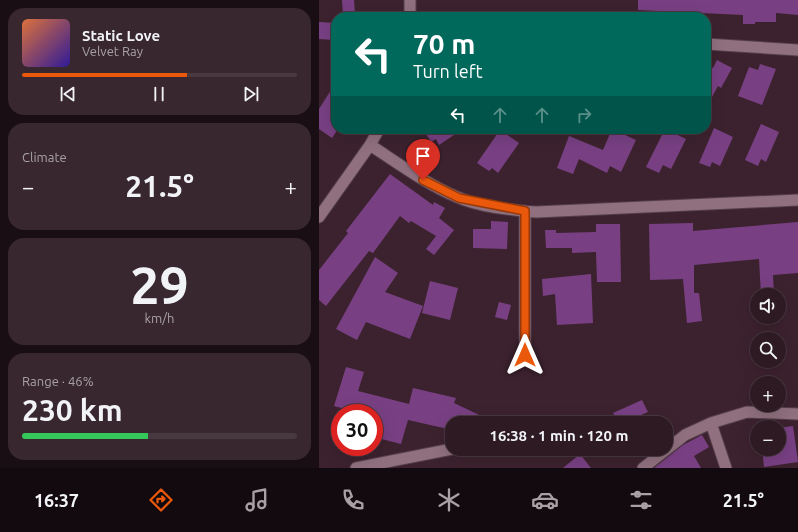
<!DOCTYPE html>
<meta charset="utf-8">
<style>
:root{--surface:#2d1a22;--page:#39272f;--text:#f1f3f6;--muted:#a7a1a5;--line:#483840;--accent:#ea580c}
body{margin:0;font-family:Ubuntu,sans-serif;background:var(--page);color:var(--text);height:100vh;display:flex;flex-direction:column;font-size:15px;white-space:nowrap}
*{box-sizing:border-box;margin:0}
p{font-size:13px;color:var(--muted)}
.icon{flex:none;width:22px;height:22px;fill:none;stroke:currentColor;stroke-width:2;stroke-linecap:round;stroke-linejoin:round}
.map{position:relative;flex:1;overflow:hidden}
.panel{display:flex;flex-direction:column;gap:8px;padding:8px;background:#190e13;width:319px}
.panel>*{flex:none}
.top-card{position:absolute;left:12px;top:12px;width:380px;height:122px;border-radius:16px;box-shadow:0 4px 16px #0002,0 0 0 1px var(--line);background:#00695c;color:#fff;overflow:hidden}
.controls{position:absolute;left:431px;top:288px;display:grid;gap:8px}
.controls a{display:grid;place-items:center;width:36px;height:36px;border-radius:50%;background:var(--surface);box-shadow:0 4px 16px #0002,0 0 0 1px var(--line);font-size:20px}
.speed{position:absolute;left:12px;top:404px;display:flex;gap:8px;font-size:20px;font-weight:700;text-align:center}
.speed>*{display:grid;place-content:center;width:52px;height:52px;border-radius:50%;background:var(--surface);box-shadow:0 4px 16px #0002,0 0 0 1px var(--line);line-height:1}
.speed .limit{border:6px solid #d22;background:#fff;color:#111}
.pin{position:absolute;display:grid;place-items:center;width:34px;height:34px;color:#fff;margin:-41px -17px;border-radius:50% 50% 50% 0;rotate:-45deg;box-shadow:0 0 4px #0007}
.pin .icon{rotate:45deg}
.me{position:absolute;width:44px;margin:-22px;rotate:0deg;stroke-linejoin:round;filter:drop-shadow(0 0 3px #0008)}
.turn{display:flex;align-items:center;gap:14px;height:84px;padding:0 16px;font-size:18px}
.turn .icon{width:52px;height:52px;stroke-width:2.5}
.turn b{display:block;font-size:28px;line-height:34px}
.lanes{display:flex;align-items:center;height:38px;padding:0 16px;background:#0003;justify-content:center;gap:20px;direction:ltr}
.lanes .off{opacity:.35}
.big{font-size:30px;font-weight:700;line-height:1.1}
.panel .card{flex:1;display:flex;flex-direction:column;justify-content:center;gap:6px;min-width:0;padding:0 14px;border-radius:16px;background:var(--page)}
.panel .dial{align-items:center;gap:0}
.dial b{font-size:52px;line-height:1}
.song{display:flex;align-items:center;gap:12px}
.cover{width:48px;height:48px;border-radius:6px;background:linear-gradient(135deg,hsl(20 70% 55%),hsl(250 70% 35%))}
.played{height:4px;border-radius:2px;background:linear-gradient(90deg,var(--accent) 60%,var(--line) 60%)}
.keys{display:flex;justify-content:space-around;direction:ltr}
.heat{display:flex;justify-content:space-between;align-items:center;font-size:22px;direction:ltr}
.charge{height:6px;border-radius:3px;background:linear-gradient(90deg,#34c759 46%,var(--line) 0)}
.trip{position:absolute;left:126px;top:416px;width:228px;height:40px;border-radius:16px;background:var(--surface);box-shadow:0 4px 16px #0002,0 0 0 1px var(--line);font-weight:700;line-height:40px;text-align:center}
.tab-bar{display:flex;height:64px;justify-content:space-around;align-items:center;background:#120a0e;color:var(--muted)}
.tab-bar .icon{width:28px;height:28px}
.tab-bar .active{color:var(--accent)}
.tab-bar b{font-size:18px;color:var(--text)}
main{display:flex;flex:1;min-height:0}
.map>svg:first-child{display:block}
.building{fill:#784083}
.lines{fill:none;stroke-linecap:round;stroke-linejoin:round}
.street-casing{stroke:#553f4a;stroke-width:13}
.street{stroke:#90707e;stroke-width:11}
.route-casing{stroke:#983908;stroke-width:10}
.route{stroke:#ea580c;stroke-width:7}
</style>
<main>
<section class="panel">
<div class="card">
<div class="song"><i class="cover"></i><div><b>Static Love</b><p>Velvet Ray</p></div></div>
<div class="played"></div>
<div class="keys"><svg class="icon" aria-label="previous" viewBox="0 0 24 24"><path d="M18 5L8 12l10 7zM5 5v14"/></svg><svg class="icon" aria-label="pause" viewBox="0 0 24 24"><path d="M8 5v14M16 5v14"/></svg><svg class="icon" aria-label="next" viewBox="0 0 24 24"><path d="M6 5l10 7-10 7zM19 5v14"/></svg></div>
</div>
<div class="card"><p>Climate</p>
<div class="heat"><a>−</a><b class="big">21.5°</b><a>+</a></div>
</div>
<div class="card dial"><b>29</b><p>km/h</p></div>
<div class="card"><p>Range · 46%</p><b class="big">230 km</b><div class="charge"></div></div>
</section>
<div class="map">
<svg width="479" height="468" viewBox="0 0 479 468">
<rect width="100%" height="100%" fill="#3c222e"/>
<path class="building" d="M23,0H35L36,13L24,14Z
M319,0H479V15L457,13V22H436V24H424V15L319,10Z
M0,22L16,23L15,40L0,39Z
M398,60L413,68L402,88L399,86L387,108V64L394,68Z
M441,64L457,69L443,105L419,96L430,67L439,70Z
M17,82V132L13,138L0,129V109Z
M442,124L460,132L447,162L442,159L439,166L426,160Z
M395,128L414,137L401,166L393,162L391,167L380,163Z
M104,129H144L120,145L117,139L112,142Z
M293,129L317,140L302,172L291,166L288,173L260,159L254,174L238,168L250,136L284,150Z
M346,129L367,139L352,169L344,165L340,173L327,167Z
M181,130L200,143L179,173L173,168L170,171L158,163Z
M71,174L114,205L115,202L126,208L120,218L135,230L115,255L107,249L117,236L92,221L90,223L81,216L54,253L50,251L7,306L0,300V270L29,233L27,231Z
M172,221L189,222L188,249L154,248V229H172Z
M479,222V273L454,275L455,295H442L440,259L375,265V293H380L383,321L368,323L364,279L331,280L330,224L374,223V231Z
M277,224H301L302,282H278L277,252L253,253V248H227L226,230H237V233L277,232Z
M56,257L79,273L66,292L104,306L91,339L47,322L38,340L17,329Z
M272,274L274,323L238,325L236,294L224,296L223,279Z
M111,281L139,288L131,320L103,313Z
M180,302L192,305L188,320L176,317Z
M27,367L45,372L39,391L90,404L94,388L137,398L135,403L177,423H131L129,429L89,420L82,444L55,437V413H41L15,406Z
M323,400L329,412L304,423H299L294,413Z
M474,426L479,462L445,467L443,449H460V428Z
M383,435L390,447L375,456L382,468H335L364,445Z
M261,454L272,468H244Z"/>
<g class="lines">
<defs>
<path id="street" d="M91,17V0
M387,44L479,50
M51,145C79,163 107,184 138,197C160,207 193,210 217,212L479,200
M206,211V355
M0,217L51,145L60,129
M392,423L407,468
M37,468L133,449
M324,468L366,435L392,423L428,412L479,414"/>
</defs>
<use href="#street" class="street-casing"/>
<use href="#street" class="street"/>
</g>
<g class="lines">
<defs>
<path id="route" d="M104,180L140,198L206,211V355"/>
</defs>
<use href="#route" class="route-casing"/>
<use href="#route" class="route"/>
</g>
</svg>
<div class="controls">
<a><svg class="icon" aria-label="sound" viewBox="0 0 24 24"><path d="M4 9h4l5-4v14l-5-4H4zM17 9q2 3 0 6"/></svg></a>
<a><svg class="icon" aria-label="search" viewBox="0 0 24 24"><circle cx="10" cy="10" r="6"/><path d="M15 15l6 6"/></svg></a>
<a>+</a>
<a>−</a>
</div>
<div class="speed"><div class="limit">30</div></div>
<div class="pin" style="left:104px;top:180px;background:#d93025"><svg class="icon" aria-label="arrive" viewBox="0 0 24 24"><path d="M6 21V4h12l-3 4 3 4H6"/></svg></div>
<svg class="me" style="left:206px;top:355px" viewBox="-20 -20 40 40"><path d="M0-17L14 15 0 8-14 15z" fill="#ea580c" stroke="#fff" stroke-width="4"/></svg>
<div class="trip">16:38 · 1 min · 120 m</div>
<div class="top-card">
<div class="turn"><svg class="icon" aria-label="left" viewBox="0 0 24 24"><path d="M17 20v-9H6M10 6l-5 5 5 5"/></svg><div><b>70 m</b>Turn left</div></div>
<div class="lanes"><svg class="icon" aria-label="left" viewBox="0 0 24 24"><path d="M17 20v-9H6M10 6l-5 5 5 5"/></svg><svg class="icon off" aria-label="ahead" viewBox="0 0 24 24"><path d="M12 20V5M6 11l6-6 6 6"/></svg><svg class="icon off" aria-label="ahead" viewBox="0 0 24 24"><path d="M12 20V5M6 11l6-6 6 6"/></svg><svg class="icon off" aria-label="right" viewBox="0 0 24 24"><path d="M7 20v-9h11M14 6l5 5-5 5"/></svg></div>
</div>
</div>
</main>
<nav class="tab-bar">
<b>16:37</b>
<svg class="icon active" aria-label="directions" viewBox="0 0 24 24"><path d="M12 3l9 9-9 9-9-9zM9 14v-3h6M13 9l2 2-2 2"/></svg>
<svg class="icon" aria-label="music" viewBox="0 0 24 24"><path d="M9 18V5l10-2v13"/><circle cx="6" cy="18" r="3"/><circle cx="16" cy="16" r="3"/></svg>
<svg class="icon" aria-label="phone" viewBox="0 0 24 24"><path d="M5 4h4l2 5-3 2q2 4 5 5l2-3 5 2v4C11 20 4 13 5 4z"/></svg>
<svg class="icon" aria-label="climate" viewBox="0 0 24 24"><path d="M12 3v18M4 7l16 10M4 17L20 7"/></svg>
<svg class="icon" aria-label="car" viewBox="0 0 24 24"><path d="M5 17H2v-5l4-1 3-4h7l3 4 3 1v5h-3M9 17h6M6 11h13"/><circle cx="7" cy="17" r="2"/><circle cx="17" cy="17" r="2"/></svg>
<svg class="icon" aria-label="filters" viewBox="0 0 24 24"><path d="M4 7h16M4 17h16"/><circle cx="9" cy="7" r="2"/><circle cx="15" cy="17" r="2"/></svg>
<b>21.5°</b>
</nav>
